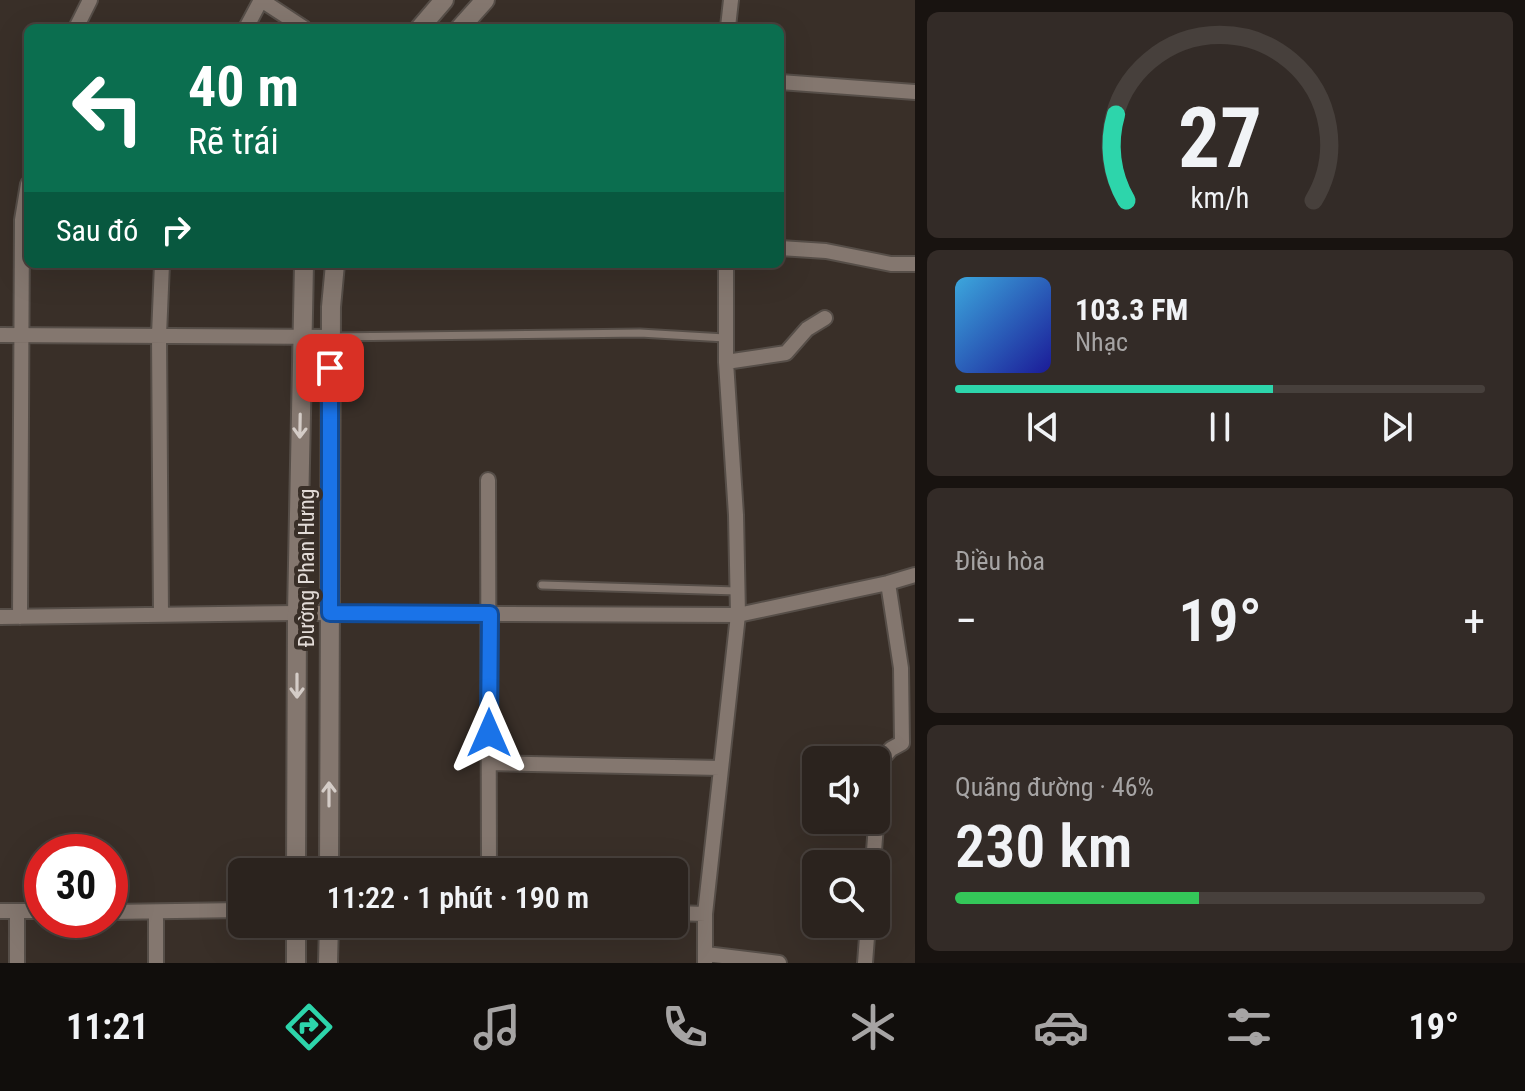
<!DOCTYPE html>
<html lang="vi">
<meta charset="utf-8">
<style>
:root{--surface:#2b231e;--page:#332b27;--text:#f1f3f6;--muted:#a6a4a4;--line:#47403c;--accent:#2dd5ab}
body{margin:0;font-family:"Roboto Condensed",sans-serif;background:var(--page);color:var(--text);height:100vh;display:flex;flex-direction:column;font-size:30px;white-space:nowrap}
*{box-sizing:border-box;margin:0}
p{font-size:26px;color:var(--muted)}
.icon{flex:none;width:44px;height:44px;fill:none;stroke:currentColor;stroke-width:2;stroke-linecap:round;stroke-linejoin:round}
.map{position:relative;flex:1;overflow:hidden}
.panel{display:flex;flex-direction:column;gap:12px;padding:12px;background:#181310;width:610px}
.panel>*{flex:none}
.top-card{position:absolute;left:24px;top:24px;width:760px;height:244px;border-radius:12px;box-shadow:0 8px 32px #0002,0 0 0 2px var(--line);background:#0b6e4f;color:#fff;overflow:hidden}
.buttons{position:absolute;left:802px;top:746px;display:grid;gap:16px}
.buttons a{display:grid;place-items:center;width:88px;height:88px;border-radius:12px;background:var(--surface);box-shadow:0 8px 32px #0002,0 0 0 2px var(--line);font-size:40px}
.speed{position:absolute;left:24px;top:834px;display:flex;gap:16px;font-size:40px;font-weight:700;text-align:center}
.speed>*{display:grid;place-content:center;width:104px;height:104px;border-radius:50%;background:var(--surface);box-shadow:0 8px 32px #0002,0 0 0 2px var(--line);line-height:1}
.speed .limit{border:12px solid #d22;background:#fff;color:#111}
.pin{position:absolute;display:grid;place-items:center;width:68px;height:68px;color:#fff;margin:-34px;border-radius:16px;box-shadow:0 4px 12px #0006}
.me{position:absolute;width:88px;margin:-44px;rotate:0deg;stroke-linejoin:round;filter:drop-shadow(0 0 6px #0008)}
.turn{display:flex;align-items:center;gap:28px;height:168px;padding:0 32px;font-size:36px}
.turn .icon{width:104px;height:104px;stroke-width:2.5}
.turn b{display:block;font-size:56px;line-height:68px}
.then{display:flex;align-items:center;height:76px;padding:0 32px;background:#0003;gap:16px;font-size:30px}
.big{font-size:60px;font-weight:600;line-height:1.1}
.panel .widget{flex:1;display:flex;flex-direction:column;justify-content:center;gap:12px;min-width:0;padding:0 28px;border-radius:12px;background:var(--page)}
.panel .dial{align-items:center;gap:0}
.dial svg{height:208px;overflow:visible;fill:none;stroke:var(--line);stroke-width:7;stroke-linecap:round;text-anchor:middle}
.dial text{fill:var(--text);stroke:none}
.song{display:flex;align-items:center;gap:24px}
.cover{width:96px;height:96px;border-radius:12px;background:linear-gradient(135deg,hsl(200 70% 55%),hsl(240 70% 35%))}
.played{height:8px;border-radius:4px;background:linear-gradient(90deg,var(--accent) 60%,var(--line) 60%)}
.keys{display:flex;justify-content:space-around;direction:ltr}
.heat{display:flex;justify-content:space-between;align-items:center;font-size:44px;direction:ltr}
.charge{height:12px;border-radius:6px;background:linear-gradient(90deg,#34c759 46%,var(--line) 0)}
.trip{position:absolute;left:228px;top:858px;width:460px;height:80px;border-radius:12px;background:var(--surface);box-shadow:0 8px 32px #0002,0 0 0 2px var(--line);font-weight:600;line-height:80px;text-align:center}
.dock{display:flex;height:128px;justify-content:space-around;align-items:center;background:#110e0c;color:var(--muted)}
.dock .icon{width:56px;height:56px}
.dock .selected{color:var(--accent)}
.dock b{font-size:36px;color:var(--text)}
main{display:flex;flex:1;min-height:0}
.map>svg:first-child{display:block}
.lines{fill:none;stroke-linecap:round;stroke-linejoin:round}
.service-casing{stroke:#564e48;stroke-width:11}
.minor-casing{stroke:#564e48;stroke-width:18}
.tertiary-casing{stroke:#564e48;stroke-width:22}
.service{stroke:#84776f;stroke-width:7}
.minor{stroke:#84776f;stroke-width:14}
.tertiary{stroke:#84776f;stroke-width:18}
.oneway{stroke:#d4ccc7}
.route-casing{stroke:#114b97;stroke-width:20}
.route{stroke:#1a73e8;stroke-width:14}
.labels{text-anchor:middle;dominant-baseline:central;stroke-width:8;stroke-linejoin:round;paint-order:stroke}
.street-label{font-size:22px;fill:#e2dbd7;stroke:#392f28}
</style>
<main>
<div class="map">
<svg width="915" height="963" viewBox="0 0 915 963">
<rect width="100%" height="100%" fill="#392f28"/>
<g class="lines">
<defs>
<path id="service" d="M332,337L640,333L725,338
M542,585L737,591"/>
<path id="minor" d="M261,0L304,28
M728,27L731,0
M76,28L90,0
M246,28L261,0
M780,82L915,92
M780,248L826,251L891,264H915
M0,335L331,337
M726,362L786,353L807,329L825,318
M488,480L489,872
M161,615L159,335L162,264
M0,617L297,613L738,615L888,583L915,575
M20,617L22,220L28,184
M489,763L720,768
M873,864L881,760L891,749L902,743L901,668L888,583
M0,911H42
M110,912L242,910
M156,913V963
M674,913L705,914
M706,954L779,963
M17,963V911
M705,963V914L738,615L736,515L726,362V264
M865,963L868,924"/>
<path id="tertiary" d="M420,28L444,0
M460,28L485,0
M296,872L297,613L304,264
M329,872L331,307L335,264
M296,963V924
M328,963L329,924"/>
</defs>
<use href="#service" class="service-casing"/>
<use href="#minor" class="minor-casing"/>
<use href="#tertiary" class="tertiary-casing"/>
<use href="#service" class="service"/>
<use href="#minor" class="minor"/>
<use href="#tertiary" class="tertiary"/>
</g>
<defs><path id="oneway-shaft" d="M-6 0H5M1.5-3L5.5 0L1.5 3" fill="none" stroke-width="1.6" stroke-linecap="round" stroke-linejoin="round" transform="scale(2)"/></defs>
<g class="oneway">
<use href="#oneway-shaft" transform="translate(300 426) rotate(91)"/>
<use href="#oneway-shaft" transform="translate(297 686) rotate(90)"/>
<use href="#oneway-shaft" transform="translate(329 794) rotate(-90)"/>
</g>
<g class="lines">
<defs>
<path id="route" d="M330,368V613L490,614L489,733"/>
</defs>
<use href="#route" class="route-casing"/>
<use href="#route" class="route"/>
</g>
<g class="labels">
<g class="street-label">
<text transform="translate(306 568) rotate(-90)">Đường Phan Hưng</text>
</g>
</g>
</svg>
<div class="buttons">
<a><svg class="icon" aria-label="sound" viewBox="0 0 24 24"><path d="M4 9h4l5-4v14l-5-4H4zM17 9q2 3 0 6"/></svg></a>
<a><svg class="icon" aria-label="search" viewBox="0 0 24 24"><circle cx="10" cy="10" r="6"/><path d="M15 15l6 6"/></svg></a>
</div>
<div class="speed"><div class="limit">30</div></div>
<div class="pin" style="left:330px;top:368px;background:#d93025"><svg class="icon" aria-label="arrive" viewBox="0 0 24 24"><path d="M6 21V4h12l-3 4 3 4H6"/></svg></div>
<svg class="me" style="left:489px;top:733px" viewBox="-20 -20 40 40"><path d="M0-17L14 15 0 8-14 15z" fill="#1a73e8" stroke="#fff" stroke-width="4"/></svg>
<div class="trip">11:22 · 1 phút · 190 m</div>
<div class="top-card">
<div class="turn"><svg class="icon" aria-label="left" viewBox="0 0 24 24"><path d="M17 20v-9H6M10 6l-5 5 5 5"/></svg><div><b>40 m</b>Rẽ trái</div></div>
<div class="then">Sau đó<svg class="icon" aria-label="right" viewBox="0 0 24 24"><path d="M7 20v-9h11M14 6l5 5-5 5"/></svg></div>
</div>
</div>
<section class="panel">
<div class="widget dial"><svg viewBox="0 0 100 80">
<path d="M14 69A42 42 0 1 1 86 69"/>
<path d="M14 69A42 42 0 0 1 10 36" stroke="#2dd5ab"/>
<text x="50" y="56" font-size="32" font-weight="700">27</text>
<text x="50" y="72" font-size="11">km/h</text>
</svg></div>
<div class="widget">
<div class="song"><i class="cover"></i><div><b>103.3 FM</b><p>Nhạc</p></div></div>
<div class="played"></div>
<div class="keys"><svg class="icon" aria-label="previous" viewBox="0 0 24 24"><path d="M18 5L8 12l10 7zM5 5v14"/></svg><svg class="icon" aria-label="pause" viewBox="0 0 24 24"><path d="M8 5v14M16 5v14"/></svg><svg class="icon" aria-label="next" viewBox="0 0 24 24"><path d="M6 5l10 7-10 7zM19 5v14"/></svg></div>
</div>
<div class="widget"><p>Điều hòa</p>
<div class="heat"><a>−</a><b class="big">19°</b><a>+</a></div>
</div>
<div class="widget"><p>Quãng đường · 46%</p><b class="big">230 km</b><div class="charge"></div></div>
</section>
</main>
<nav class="dock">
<b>11:21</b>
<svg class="icon selected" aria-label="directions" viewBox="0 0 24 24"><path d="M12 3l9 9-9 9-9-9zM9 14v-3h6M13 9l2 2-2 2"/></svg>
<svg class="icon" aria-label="music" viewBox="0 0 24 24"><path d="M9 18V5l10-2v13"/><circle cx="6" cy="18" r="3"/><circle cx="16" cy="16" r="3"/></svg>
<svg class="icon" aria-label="phone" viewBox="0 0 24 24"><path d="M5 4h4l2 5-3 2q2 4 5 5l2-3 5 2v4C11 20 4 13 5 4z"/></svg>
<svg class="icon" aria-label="climate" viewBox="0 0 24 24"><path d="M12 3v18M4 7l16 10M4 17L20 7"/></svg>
<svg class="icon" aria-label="car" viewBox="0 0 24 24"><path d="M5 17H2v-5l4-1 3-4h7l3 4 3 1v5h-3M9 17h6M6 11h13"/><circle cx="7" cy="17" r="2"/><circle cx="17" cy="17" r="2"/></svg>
<svg class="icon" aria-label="filters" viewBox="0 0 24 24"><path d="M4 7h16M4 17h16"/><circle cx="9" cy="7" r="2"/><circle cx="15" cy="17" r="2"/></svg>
<b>19°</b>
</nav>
